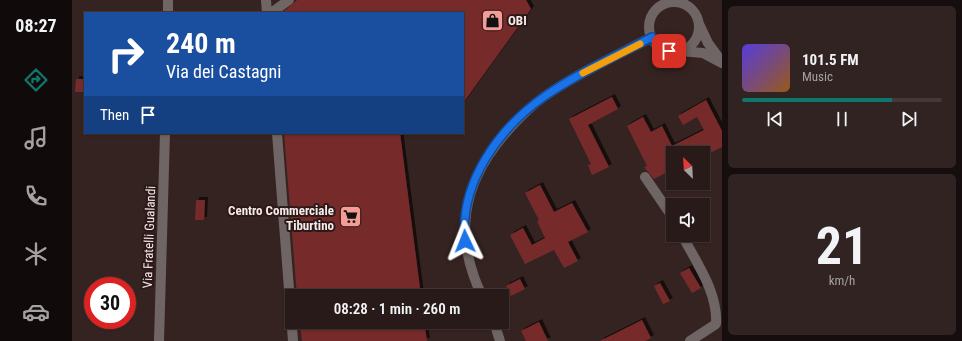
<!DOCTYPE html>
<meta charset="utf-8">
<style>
:root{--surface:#281a19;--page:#302322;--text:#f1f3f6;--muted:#a5a1a2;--line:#443838;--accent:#0f766e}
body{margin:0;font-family:"Roboto Condensed",sans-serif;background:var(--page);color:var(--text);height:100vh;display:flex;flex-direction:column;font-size:15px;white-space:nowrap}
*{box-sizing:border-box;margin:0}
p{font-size:13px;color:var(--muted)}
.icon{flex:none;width:22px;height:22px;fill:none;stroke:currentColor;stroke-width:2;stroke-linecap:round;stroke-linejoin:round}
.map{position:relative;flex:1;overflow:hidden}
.details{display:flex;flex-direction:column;gap:6px;padding:6px;background:#160e0e;width:240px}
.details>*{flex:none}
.guide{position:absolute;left:12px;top:12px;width:380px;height:122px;border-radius:0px;box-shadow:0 1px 3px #0004,0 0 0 1px var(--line);background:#1a4fa0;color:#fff;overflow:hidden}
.needle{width:26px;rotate:336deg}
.buttons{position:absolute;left:594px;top:146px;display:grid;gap:8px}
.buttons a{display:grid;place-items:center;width:44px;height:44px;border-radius:0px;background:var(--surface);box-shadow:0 1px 3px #0004,0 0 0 1px var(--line);font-size:20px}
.speed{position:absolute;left:12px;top:277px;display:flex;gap:8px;font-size:20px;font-weight:700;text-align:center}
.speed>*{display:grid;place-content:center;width:52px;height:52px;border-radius:50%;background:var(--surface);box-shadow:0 1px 3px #0004,0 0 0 1px var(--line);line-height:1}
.speed .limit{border:6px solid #d22;background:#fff;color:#111}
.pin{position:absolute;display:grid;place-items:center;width:34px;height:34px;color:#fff;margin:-17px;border-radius:8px;box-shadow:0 2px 6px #0006}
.me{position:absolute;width:44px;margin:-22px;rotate:358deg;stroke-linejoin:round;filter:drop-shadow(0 0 3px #0008)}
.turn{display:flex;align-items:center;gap:14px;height:84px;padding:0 16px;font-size:18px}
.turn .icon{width:52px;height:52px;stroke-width:2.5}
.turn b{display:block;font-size:28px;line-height:34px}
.then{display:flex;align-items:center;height:38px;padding:0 16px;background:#0003;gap:8px;font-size:15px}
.details .card{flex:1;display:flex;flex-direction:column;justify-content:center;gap:6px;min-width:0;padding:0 14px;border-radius:6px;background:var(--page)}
.details .dial{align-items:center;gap:0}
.dial b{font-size:52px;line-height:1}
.song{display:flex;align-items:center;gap:12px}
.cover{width:48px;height:48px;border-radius:6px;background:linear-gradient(135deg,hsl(250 70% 55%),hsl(30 70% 35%))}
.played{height:4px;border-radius:2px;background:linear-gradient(90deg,var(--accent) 75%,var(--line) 75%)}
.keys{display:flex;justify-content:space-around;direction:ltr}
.trip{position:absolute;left:213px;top:289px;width:224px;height:40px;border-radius:0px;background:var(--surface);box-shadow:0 1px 3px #0004,0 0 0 1px var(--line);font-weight:600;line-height:40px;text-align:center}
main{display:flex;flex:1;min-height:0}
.dock{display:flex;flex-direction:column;width:72px;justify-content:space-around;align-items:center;background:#100a0a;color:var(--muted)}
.dock .icon{width:28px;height:28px}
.dock .current{color:var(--accent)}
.dock b{font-size:18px;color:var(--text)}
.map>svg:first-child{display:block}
.building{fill:#772b2a;filter:url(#shadow)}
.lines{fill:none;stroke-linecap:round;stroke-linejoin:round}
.minor{stroke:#6f6564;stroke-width:10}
.route-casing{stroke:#114b97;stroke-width:10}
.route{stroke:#1a73e8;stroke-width:7}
.slow{stroke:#f59e0b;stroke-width:7}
.labels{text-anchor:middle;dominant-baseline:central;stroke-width:4;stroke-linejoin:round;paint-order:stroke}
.poi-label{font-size:13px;font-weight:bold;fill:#f7eae9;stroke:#2b1918;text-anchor:start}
.street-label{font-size:13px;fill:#f7eae9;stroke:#2b1918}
</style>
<main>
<nav class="dock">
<b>08:27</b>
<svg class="icon current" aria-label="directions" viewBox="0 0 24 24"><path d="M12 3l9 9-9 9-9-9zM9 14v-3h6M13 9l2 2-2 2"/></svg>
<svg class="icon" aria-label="music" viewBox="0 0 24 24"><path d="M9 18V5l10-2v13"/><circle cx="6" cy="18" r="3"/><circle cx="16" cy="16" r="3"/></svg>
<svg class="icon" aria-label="phone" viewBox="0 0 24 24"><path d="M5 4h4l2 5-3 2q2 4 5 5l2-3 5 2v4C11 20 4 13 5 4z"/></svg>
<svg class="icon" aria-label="climate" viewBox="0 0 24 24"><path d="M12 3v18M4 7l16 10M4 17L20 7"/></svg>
<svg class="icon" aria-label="car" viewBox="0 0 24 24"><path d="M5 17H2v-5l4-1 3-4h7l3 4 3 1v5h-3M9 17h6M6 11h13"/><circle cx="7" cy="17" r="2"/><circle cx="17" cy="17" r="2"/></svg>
</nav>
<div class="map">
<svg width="650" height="341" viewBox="0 0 650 341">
<defs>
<filter id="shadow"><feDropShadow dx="3" dy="-3" stdDeviation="0" flood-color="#0009"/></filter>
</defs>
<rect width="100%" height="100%" fill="#352321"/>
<path class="building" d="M225,0H454L459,9L391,103V13H210Z
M4,79H13V92H3Z
M540,97L546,109L516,125L537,167L520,175L516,165L519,164L497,119Z
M634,100L650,131V147L638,153H601V169L582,179L572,167L575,166L555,126L571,117L579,132L590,126L600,146L632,130L625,117L611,125L606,116Z
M212,133H328L349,296H225Z
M468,185L482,212L500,203L516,232L496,242L506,261L492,268L482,250L453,264L438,235L451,228L460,245L473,238L465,221L467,220L453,193Z
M124,200H133L132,220H123Z
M617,268L629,288L620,293L608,273Z
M448,279L453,289L439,296L434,286Z
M588,283L598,301L591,304L582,286Z
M570,320L579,338L573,341H528Z
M228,322H352L355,341H230Z
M467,322L476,341H454L449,331Z"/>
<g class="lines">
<path class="minor" d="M194,0L195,13
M577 27a25 25 0 1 1 50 0a25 25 0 1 1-50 0Z
M96,13V0
M199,13L217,0
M627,24L636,43L647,58
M608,51L631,53L650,63
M205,133L221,341
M573,177L601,218
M610,235C624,262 646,292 644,324L618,341
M410,296C382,237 389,186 431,136C444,121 457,107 473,96C506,73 544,56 580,37
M422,322L428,341
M87,341L93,133"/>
</g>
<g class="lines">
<defs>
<path id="route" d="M393,241C387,183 427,128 473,96C506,73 544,56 580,37L584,44L597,51"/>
</defs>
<use href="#route" class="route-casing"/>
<use href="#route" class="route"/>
<path class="slow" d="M511,73L568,44"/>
</g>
<defs>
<symbol id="shop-square" viewBox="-11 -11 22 22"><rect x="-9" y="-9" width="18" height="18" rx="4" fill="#f59c96" stroke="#2b1918"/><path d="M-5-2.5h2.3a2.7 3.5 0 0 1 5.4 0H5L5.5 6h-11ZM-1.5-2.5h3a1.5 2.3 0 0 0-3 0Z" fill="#111"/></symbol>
<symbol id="supermarket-square" viewBox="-11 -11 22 22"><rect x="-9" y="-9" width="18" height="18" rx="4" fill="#f59c96" stroke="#2b1918"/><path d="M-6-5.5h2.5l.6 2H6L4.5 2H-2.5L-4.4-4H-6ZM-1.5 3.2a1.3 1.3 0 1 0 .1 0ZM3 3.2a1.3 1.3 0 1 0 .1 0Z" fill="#111"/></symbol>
</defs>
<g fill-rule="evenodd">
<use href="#shop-square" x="408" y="8" width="25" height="25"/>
<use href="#supermarket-square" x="266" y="204" width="25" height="25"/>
</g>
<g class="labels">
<g class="poi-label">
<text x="436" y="20">OBI</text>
<text x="262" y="210" text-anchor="end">Centro Commerciale<tspan x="262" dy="15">Tiburtino</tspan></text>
</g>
<g class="street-label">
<text transform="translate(77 237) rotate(-88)">Via Fratelli Gualandi</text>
</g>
</g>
</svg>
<div class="buttons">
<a><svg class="needle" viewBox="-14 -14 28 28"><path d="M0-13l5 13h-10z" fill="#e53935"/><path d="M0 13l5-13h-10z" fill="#a5a1a2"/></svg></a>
<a><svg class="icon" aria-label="sound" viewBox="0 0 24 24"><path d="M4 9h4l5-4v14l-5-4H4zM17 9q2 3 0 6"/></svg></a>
</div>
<div class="speed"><div class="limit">30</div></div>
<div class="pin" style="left:597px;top:51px;background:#d93025"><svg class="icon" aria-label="arrive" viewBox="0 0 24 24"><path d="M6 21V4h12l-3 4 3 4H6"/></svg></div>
<svg class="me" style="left:393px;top:241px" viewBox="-20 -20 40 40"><path d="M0-17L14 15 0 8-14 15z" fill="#1a73e8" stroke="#fff" stroke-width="4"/></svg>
<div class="trip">08:28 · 1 min · 260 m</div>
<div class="guide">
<div class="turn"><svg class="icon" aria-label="right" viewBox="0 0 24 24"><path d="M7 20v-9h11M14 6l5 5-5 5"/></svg><div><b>240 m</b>Via dei Castagni</div></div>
<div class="then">Then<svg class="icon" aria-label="arrive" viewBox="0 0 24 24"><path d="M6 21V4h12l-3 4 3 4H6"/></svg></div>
</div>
</div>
<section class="details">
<div class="card">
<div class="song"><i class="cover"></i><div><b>101.5 FM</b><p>Music</p></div></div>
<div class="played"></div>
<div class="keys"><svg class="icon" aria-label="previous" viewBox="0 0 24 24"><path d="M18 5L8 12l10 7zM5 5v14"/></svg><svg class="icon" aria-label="pause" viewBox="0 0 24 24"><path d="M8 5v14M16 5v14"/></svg><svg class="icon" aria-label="next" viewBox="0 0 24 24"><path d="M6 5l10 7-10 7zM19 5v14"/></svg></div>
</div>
<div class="card dial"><b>21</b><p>km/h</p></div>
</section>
</main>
